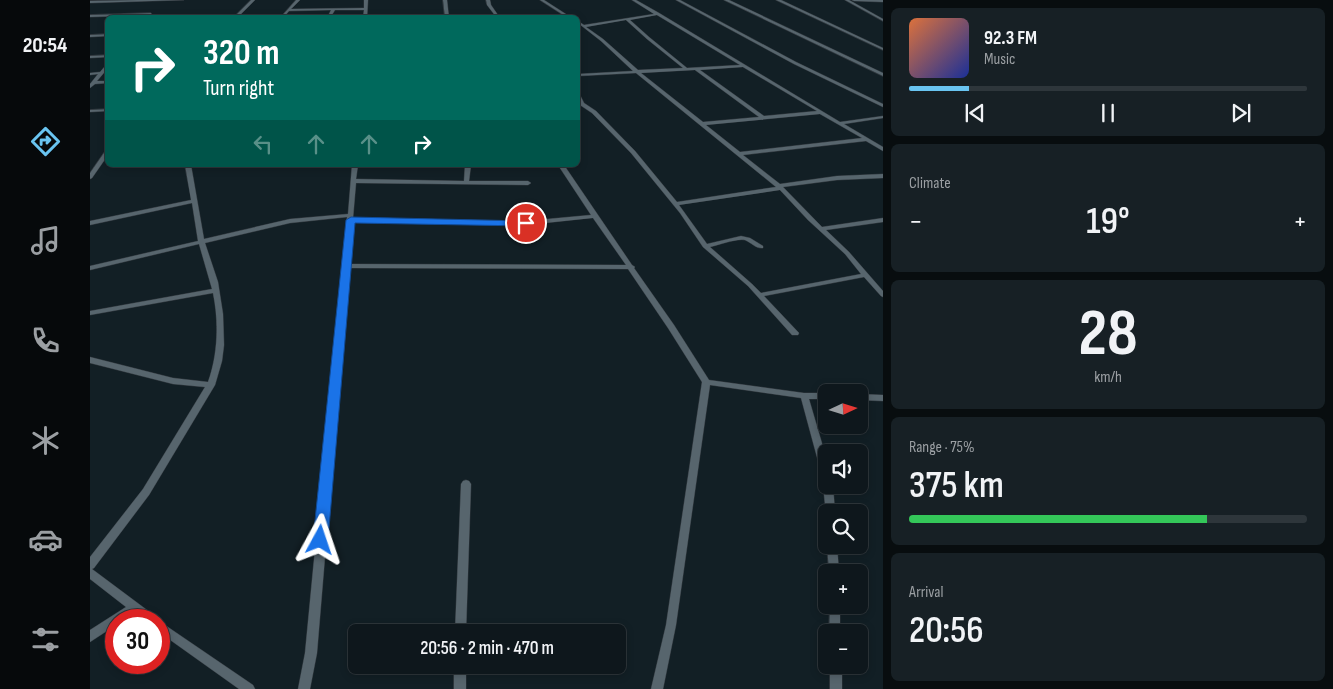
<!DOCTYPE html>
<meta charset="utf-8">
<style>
:root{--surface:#0e171c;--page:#172025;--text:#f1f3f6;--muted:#9b9fa3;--line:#2e363b;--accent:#69c4f1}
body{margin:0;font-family:"Sofia Sans Condensed",sans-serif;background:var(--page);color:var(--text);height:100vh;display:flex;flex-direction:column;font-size:19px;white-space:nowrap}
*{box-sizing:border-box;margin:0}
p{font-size:16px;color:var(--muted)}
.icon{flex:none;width:28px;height:28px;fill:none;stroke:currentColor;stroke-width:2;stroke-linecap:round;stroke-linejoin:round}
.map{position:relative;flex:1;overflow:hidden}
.side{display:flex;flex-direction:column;gap:8px;padding:8px;background:#080d0f;width:450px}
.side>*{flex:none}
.hud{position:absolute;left:15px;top:15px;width:475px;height:152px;border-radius:8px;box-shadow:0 2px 8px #0003,0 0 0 1px var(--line);background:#00695c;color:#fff;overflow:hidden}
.needle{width:32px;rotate:86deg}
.buttons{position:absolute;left:728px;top:384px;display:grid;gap:10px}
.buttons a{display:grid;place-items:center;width:50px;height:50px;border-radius:8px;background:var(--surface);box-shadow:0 2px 8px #0003,0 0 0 1px var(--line);font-size:25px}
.speed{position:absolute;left:15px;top:609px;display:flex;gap:10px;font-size:25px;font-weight:700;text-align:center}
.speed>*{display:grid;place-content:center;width:65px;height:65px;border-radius:50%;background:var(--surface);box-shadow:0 2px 8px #0003,0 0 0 1px var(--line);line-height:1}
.speed .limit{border:8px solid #d22;background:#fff;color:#111}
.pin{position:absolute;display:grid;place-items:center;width:42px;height:42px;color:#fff;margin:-21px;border:2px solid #fff;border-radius:50%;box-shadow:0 1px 5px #0007}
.me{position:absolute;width:55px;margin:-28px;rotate:5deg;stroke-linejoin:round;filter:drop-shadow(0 0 4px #0008)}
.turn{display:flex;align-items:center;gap:18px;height:105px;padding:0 15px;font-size:22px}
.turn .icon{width:65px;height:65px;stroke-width:2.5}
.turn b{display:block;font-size:35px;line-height:42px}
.lanes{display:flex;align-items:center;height:48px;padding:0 15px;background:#0003;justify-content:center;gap:25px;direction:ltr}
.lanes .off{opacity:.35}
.big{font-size:38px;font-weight:600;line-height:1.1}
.side .tile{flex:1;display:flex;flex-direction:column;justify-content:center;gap:8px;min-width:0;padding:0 18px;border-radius:8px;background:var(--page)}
.side .dial{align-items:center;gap:0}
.dial b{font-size:65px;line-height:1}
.song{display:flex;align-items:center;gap:15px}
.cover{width:60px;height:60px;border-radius:8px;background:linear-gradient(135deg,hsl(20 70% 55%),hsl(230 70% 35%))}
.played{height:5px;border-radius:2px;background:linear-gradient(90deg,var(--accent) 15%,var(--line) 15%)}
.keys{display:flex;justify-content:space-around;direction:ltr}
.heat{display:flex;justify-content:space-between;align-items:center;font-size:28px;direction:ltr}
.charge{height:8px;border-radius:4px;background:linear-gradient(90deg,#34c759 75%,var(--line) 0)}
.trip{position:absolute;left:258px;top:624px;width:278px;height:50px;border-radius:8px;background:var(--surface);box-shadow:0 2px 8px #0003,0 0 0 1px var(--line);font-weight:600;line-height:50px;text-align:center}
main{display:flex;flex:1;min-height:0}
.tab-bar{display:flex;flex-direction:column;width:90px;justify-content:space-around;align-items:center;background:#06090b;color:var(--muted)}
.tab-bar .icon{width:35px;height:35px}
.tab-bar .on{color:var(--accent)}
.tab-bar b{font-size:22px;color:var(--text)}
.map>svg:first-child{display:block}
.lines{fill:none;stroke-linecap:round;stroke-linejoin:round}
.minor-casing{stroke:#31383e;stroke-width:1}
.minor{fill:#57656d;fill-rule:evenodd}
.route{fill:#1a73e8;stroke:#114b97}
</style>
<main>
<nav class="tab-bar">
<b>20:54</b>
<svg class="icon on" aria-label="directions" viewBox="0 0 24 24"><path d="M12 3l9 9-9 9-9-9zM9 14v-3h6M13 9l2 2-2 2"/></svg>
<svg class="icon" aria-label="music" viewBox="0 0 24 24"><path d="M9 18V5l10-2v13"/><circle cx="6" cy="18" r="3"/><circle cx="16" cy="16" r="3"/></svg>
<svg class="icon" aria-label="phone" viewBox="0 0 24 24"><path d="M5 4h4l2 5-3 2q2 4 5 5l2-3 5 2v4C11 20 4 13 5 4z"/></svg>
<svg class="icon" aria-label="climate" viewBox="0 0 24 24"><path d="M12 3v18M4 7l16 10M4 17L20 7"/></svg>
<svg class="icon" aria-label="car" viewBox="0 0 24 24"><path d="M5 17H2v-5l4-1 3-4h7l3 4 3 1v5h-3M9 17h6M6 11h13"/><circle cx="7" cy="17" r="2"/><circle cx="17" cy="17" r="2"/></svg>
<svg class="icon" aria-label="filters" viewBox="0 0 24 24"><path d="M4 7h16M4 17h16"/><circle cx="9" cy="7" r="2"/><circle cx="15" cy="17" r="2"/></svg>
</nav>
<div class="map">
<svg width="793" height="689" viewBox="0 0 793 689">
<rect width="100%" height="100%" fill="#121f25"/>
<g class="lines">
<defs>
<path id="minor" d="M47,0H94L0,3V1Z
M161,0H165L147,18H143Z
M206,0H210L201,9L274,8V0H278L277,18H273L274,10H245L240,18H237L241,10L199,11L193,18H190Z
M353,0H357L359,18H355Z
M396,0H400L401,5L410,18H407L397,5Z
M450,0H454L482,18H478Z
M542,0H546L569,13L750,122L793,116V118L754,124L793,147V151L776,141L653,155L690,184L747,176L793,174V178L747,180L693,187L732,227L793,218V222L736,230L759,252L793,291V297L791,296L774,277L674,296L709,333L708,335H702L658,286L613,247L590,213L541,153L502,113L490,105L488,99V94L490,95L494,103L506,111L545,151L587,202L686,187L546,73L488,76V74L543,71L511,41L488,23V21L494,25L564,14ZM567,15L650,65L597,68L559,37L540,20ZM536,20L557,39L593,68L548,70L513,39L496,27ZM653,67L727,111L674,116L610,70ZM605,70L669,117L613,122L551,73ZM730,114L772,138L650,152L616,125ZM690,190L718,220L755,254L771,274L671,293L662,284L620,247C628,245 648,238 655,240C662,243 666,249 673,248V246L660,238L651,236L617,244L589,205Z
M586,0H590L706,62L793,104V107L704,64Z
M634,0H639L793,73V76Z
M686,0H691L793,48V50Z
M755,0H759L793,19V21Z
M762,0H793V2L764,1Z
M61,13L62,15L0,17V15Z
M18,34V36L0,37V35Z
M18,55V57L0,58V56Z
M17,64H18V68L7,81H18V83L5,84L0,88V84L8,74L0,75V73L10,72Z
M18,109V111L0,112V110Z
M16,150H18V155L2,178L0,179V173Z
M95,165H101L114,239L200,219L258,214L262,165H268L266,179L374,181L375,165H381L379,181H438L441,183L438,185L266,183L263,218L436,221L501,215L468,165H474L542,265L545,267L544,268L584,325L619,380L714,393H736V399H719L736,457V476L733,475L731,472L711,398L620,385L586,625L573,689H561L576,625L612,382L578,328L538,269L259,268L227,653L220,689H208L215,653L257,217L200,223L115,243L128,282L133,314L134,345L132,361L125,385L59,495L4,568L2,569L65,616L66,620H52L45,614L35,620H26V625L0,642V630L36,607L0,579V557L53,489L115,387L83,384L0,363V357L83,378L118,382C128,354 129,322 123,293L0,315V311L122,289L109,244L0,270V266L108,241L102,203L0,225V221L101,200ZM503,218L536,265L259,264L263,222L436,225Z
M769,394L793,395V401L769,400Z
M376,480L379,481L381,484L376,632H365L371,484L373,481Z
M735,482H736V485H743L745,512H736V514L733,485Z
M737,545H747L749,572H739Z
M740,605H750V632H739Z
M69,621L163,685L165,689H149L69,632Z
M364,665H376V689H364Z
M740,665H752V689H740Z"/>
</defs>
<use href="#minor" class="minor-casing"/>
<use href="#minor" class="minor"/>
</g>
<path class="route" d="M261,217L436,221L441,223L436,226L265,223L238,540L236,545L230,547L225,545L223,540L256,220Z"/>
</svg>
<div class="buttons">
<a><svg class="needle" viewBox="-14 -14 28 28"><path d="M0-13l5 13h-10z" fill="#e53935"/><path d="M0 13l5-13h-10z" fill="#9b9fa3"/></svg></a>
<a><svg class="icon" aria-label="sound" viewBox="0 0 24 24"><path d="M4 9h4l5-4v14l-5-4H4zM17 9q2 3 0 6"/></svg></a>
<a><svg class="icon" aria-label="search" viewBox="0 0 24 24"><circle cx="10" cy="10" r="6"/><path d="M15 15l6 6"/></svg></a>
<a>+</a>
<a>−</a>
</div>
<div class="speed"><div class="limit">30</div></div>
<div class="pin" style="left:436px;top:223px;background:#d93025"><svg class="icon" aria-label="arrive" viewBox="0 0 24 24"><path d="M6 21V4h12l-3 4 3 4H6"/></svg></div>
<svg class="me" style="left:230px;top:540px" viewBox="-20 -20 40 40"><path d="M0-17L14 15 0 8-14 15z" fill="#1a73e8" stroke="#fff" stroke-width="4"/></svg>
<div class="trip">20:56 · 2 min · 470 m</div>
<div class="hud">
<div class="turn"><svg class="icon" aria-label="right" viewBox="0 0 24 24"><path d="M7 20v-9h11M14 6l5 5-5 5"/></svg><div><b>320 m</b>Turn right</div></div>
<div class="lanes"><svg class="icon off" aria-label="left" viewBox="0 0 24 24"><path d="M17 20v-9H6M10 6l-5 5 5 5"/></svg><svg class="icon off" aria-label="ahead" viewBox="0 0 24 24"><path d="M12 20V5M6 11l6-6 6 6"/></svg><svg class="icon off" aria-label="ahead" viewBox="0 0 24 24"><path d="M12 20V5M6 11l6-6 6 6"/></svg><svg class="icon" aria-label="right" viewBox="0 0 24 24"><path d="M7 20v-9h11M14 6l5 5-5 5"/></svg></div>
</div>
</div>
<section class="side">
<div class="tile">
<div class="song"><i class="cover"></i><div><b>92.3 FM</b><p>Music</p></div></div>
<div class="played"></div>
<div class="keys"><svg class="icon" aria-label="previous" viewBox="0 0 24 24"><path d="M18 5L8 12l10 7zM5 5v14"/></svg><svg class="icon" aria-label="pause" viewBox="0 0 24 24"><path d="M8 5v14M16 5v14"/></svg><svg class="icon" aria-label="next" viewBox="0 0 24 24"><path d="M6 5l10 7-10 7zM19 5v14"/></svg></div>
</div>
<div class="tile"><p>Climate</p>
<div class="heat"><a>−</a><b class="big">19°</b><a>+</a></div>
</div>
<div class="tile dial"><b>28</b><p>km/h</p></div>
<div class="tile"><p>Range · 75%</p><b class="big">375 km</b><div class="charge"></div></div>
<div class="tile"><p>Arrival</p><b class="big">20:56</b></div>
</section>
</main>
